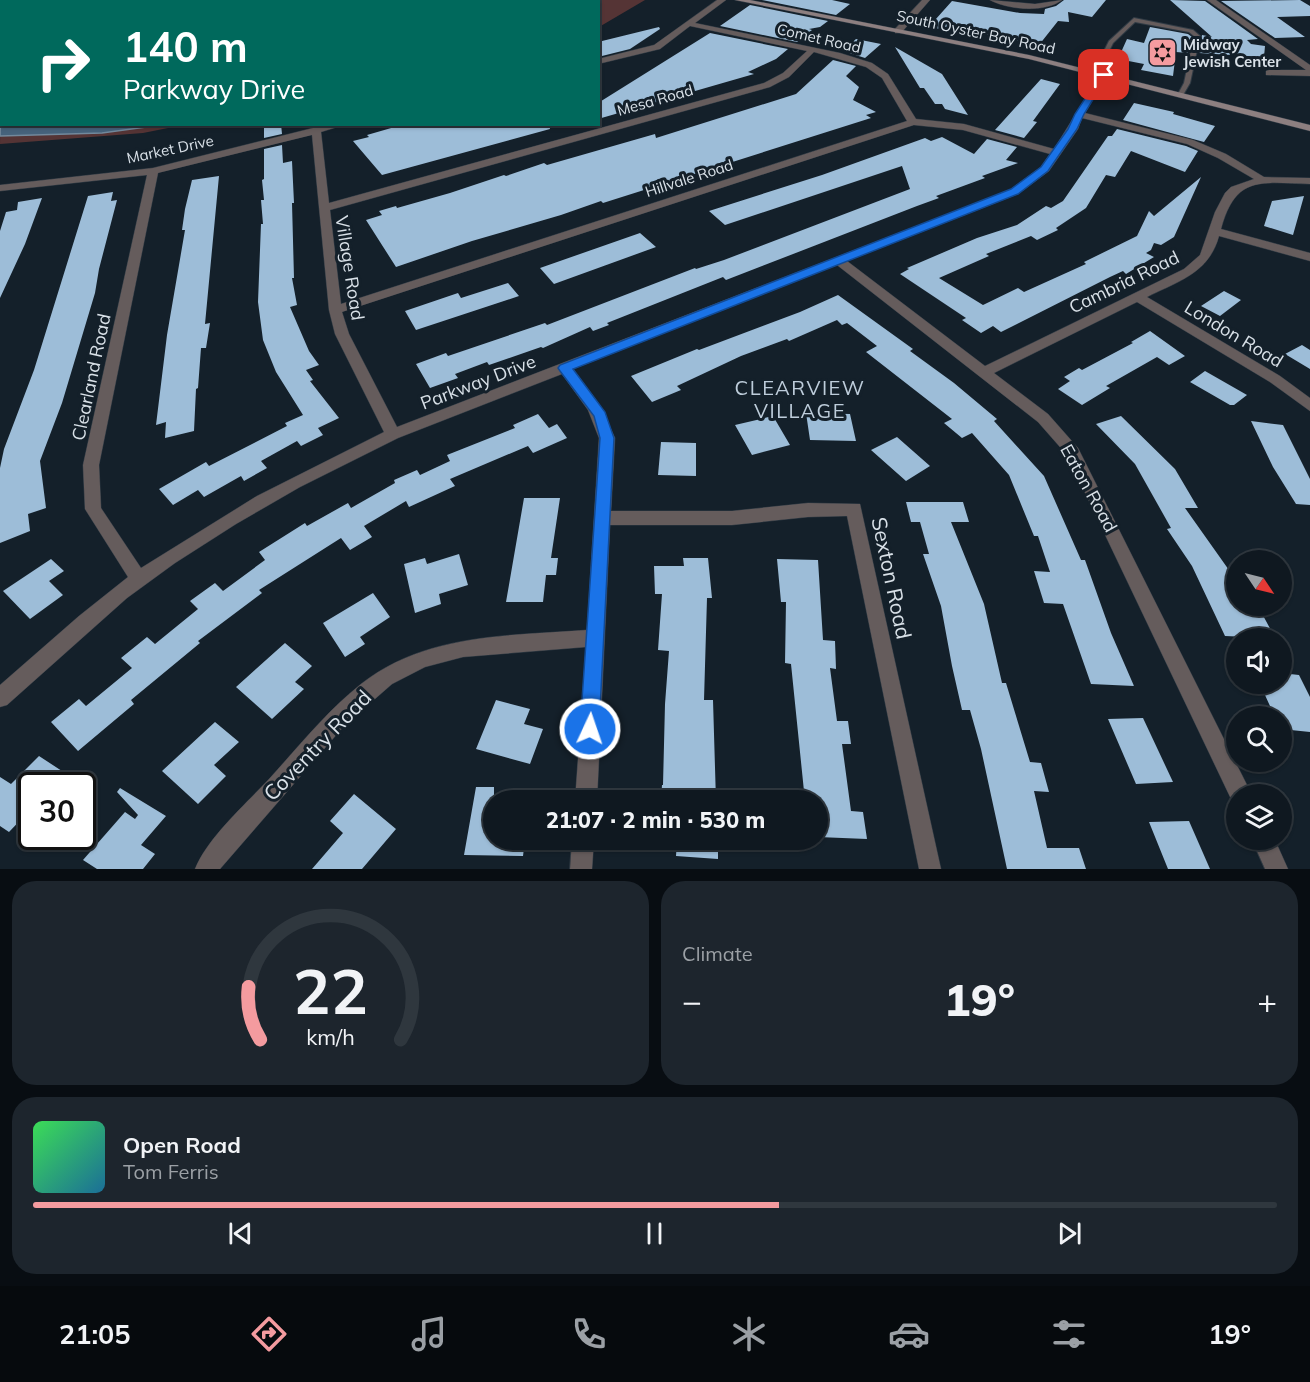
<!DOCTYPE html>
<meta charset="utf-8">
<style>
:root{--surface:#0f1820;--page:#1d252d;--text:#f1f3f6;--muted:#9ba0a5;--line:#2f373e;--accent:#f49b9f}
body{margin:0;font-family:Mulish,sans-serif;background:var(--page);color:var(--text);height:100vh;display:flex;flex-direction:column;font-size:22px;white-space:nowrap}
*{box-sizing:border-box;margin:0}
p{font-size:20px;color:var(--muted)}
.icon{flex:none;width:33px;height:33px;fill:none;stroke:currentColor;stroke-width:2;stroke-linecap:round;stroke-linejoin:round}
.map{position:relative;height:869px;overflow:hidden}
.drawer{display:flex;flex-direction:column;gap:12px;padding:12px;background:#080d12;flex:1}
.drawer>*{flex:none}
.guide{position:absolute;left:0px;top:0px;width:600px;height:126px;box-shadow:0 2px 4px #0004,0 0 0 2px var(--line);background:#00695c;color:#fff;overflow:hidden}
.needle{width:39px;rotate:125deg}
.controls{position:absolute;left:1226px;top:550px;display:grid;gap:12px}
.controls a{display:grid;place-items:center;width:66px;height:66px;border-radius:50%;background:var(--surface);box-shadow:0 2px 4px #0004,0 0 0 2px var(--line);font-size:30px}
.speed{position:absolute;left:18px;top:772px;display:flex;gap:12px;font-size:30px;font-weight:700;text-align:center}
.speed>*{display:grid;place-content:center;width:78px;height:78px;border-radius:50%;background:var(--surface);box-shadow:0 2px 4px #0004,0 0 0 2px var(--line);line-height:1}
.speed .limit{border:3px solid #111;border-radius:9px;background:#fff;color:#111}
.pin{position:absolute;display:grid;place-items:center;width:51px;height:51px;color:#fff;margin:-26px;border-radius:12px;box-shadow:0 3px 9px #0006}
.me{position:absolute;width:66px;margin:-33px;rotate:3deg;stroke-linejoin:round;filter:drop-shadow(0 0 4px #0008)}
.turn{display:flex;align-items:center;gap:21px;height:126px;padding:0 24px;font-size:27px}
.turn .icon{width:78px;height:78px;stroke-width:2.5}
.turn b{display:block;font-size:42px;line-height:51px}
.big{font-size:45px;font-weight:800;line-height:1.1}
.drawer .tile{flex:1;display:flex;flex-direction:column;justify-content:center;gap:9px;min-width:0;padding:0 21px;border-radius:24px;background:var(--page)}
.drawer .dial{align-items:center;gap:0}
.dial svg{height:156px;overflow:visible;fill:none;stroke:var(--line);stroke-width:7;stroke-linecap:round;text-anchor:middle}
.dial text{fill:var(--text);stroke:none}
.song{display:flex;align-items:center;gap:18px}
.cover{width:72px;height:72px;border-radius:9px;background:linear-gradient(135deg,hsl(130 70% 55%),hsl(200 70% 35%))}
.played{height:6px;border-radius:3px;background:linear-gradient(90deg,var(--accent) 60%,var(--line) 60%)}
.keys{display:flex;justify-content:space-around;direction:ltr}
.heat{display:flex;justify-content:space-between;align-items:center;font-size:33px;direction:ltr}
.drawer .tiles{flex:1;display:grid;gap:12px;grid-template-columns:1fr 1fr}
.tile:last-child{grid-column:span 2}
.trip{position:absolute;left:483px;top:790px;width:345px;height:60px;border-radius:30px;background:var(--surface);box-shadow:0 2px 4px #0004,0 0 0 2px var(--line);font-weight:800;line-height:60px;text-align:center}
.tab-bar{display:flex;height:96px;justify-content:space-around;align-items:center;background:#060a0d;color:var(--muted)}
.tab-bar .icon{width:42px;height:42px}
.tab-bar .selected{color:var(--accent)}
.tab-bar b{font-size:27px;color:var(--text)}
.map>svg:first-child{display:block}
.green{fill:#553435}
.water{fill:#46637c;stroke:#72899c;stroke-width:1.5}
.building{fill:#9dbdd8}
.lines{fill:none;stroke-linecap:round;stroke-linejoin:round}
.service-casing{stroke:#303b45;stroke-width:2}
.minor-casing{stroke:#303b45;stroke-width:1}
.secondary-casing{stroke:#303b45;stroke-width:1}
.service{fill:#655c5c;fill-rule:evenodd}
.minor{fill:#655c5c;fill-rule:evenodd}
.secondary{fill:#8d7f80;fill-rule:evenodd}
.route{fill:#1a73e8;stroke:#114b97;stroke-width:1.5}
.labels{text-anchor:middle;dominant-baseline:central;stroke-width:6;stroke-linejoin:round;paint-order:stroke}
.far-street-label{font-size:15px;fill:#d9e1e8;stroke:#14202a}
.far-poi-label{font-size:15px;font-weight:bold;fill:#d9e1e8;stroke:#14202a;text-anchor:start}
.street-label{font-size:18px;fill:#d9e1e8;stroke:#14202a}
.neighbourhood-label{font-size:20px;letter-spacing:1.5px;fill:#becddb;stroke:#14202a}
.near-street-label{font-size:21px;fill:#d9e1e8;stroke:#14202a}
</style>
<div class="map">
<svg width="1310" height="869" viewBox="0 0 1310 869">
<rect width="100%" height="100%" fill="#14202a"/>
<path class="green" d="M580,0H645L599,27L598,2L575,1Z
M1,71L2,124L183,125L143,133L0,144Z"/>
<path class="water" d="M1,100L2,124L161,125L102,133L0,136Z"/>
<path class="building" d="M762,0H832L850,4L836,15Z
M1064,0H1106L1092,17L1068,12L1069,22L1058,21L1039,45L952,28L927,29L952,1L1020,13L1044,14L1045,9L1056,6Z
M1170,0L1205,1L1258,39L1247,40L1251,44L1265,46L1264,57L1199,53L1202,35L1212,37Z
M1300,0L1310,6V16L1277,17L1305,37L1275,38L1221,1Z
M750,5L828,21L820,27L809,29L812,30L797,42L720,26Z
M659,27L660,29L630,49L598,57V42Z
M1150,27L1188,34L1192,37L1188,53L1176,52L1173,76L1141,70L1144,64L1118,59L1127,39L1144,43Z
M710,33L788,49L776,59L748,72L754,74L598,119V103Z
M856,39L881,44L865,58L843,51Z
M895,47L942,74L968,115L945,109L942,104H935L924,88H920Z
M833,60L856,66L846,76L859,87L853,100L876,112L866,115L871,118L603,203L601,201L561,215L472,241L396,267L366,220L382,215L379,211L396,206L397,208L450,193L504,175L506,176L544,163L547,165L655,134L656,138L796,94Z
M1041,79L1060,84L1033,121L1037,122L1024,138L995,130Z
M1134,103L1174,112L1173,114L1215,126L1204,142L1123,120Z
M264,124H281L282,134L264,138Z
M405,124H549L550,129L382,175L353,141L369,137L367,135Z
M1117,129L1186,146L1198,151L1185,172L1131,151L1115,177L1106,175L1086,208L1056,228L1058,230L1037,240L1031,236L986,254L989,256L939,278L983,305L1018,288L1024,292L1086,264L1084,262L1137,236L1149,211L1154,216L1201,177L1174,237L1161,245L1154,243L1151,250L1146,253L1154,257L1126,274L1123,271L1110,277L1001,332L993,326L981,333L962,320L966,318L900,274L909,269L907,268L977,238L1017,225L1046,206L1051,208L1063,201L1108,136H1112Z
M942,137L974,154L987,139L1017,147L1006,160L1018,163L982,176L985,178L936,196L939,198L917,206L726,280L723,277L607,323L609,325L593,331L590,327L543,348L541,347L489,365L487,362L455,374L458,378L430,388L416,364L446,353L448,356L545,323L547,325L695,268L696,269L724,260L910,189L902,166L725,225L709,211L822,175L925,138L931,141Z
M282,145L283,163L292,161L294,203H292L294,278H292L297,305L290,307L309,351L319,365L306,370L313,380L310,381L339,418L318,428L323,435L301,446L297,441L261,461L267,468L244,481L241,476L204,497L198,490L173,505L159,489L206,462L209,466L287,426L285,423L303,415L276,372L263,340L258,302L261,224H263L261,200H264L262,180L264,179V149Z
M219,176L205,324L210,323L206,348H201L198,388L196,389L194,431L165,438L166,422L156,425L167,335L185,230H182L185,209L192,180Z
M113,192L111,201L117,200L99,269L95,293L62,403L40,461L46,508L28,514L30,531L0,543V468L4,449L34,370L88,196Z
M1304,196L1293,235L1264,226L1272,201Z
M42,198L25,244L0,298V231L6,212L17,210L18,202Z
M640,233L656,247L554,284L540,268Z
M508,283L519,296L416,330L405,311L458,293L461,298Z
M1224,291L1241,300L1220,316L1201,306Z
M838,295L913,349L910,351L954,383L997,419L994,421L1044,476L1081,560H1085L1111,633L1134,686L1091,684L1063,604L1044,603L1034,571L1050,572L1038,536H1034L1009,475L972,433L962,438L944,423L952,419L866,352L877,346L847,323L842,325L837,320L789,341L787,339L741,356L677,386L681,390L652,402L631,376L697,349L699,350L800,312Z
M1150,331L1185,356L1169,365L1157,357L1106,386L1110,388L1082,405L1058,389L1070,381L1064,377L1079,368L1082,370L1133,343L1131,342Z
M1302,345L1310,350V369L1285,354Z
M1205,371L1247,395L1234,405H1230L1190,382Z
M806,413L850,414L856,441L810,440Z
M538,414L549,428L557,424L567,438L533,453L528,446L450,479L455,486L409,507L406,501L364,526L372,537L350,550L341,538L259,590L262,593L198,641L200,643L131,700L134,704L78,751L51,722L79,699L86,706L132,668L121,658L147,637L155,644L198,609L190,601L215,583L223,591L265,560L259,552L305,523L307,526L348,503L351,508L395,483L394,480L417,470L420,475L450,461L447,455L515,428L513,425Z
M773,416L790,445L752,455L735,425Z
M1121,416L1175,469L1198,508H1185L1236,580V606H1258L1275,638L1225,636L1192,566L1167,529L1171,528L1135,464L1096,424Z
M1251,421L1283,425L1310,479V505L1296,504L1273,467Z
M897,437L930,466L906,481L871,450Z
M661,442L696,443V476L658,475Z
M524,498H560L551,558H558L556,575H546L543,602H506Z
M906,502H963L969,522H951L984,604L1002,683H1006L1030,762L1041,763L1049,792L1034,791L1047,848H1079L1086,869H1007L981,749L970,710H962L952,666L941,606L923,554H929L920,522H911Z
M459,554L468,585L439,594L441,604L415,613L404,564L425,558L427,564Z
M683,558H708L712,598H707L704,700H713L716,801H661L662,785H663L665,704L669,651L658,650L662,594H655L654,566H684Z
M51,559L64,571L49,581L63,595L30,619L3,591Z
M777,559L818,560L823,640L835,641L836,669L830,668L837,721H848L851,744H842L851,811L863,812L867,839L818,837V801H805L791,664L785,663L786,602H781Z
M373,593L390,617L360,637L365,644L345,657L323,623Z
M285,643L312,666L295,682L304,689L272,719L236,687Z
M1281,673L1299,675L1310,697V732L1281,729V717H1275L1260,684H1281Z
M496,700L530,709L524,724L543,729L530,764L476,749Z
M1143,718L1173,782L1136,784L1108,719Z
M215,722L239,742L214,765L226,776L198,804L162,771Z
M39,756L65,773L53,786H32V808L9,832L0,826V777L11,784Z
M476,787H494V840H525L523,856L464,855Z
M120,788L166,816L141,845L155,854L143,869H97L83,860L125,812L135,819L138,815L117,792Z
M354,794L396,829L362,869H312L343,833L330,821Z
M1189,821L1210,869H1168L1149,822Z
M677,840H718V859L676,856Z"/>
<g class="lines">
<defs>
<path id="service" d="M91,0H97L91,2Z
M117,0H133L117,2Z
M219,0H226L217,2Z
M543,0H549L542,2Z
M1134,18L1193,30L1200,36L1190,83L1183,95L1178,94L1184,83L1194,36L1189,32L1135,22L1113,43L1098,74L1093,73L1109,41Z"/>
<path id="minor" d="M717,0H726L695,23L840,53L872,63L888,74L916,119L964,124L1054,149L1100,75L1104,72L1108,75L1085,113L1193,140L1226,154L1264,177L1310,178V184C1261,183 1236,174 1221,229L1310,253V261L1219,236C1209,273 1179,281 1147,297L1280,376L1310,398V411L1270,382L1137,302L994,373L1048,414L1078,448L1252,795H1236V804L1233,803L1067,455L1038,422L837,265L573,369L599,404L615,438L611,511H732L808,503L860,504L941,869H919L847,516L808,517L732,525H610L597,801H575L586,647L463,657L425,667L392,684L344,726L220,869H195C208,837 246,804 270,778C299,746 327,711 361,684C426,633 509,636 587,630L599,438L588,410L562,374L398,438L300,487L236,524L175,563L127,598L7,705L0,707V685L79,616L128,577L85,509L83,465L147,175L0,191V185L153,168L329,124H347L321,132L329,203L764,83L783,73L807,51L690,26L660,49L598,64V59L654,45ZM814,52L866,67L882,78L907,121L341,304L330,210L770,87L789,77ZM1082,118L1187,144L1218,158L1254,179L1231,187L1225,193L1215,212L1200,255L1184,269L985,366L847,261L1018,194L1049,171L1078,129ZM914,125L963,130L1050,154L1041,167L1010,190L397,427L349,334L342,312ZM312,135L329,310L335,334L384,432L257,496L141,568L101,508L99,465L158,173Z
M922,0H930L901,33H895V29Z
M990,0L1035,4L1062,0C1045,13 1008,10 990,0Z
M1207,0H1216L1310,65V76L1266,75V71L1269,70H1306Z
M572,840H594L592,869H570Z
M1252,840H1275L1288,869H1265Z"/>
<path id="secondary" d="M56,0H65L64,2Z
M735,0H750L1029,55L1310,125V131L1029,59Z
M0,54H2L0,59Z"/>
</defs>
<use href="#service" class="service-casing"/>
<use href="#minor" class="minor-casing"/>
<use href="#secondary" class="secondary-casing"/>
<use href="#service" class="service"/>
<use href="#minor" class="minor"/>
<use href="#secondary" class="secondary"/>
</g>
<path class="route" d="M1101,74L1108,75L1084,114L1077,129L1048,171L1018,194L573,369L605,412L614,438L599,729L596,735L590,738L583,735L580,729L600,438L594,416L560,371L558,368L560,365L1011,189L1041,167L1068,129L1075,114Z"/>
<defs>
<symbol id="synagogue-square" viewBox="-11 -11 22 22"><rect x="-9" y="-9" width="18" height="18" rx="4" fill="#f49b9f" stroke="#14202a"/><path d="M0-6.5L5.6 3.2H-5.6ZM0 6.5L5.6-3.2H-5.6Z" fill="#111"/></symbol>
</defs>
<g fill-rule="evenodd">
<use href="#synagogue-square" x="1146" y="36" width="33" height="33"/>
</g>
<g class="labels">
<g class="far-street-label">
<text transform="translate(976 32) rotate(12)">South Oyster Bay Road</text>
<text transform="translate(819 38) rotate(13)">Comet Road</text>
<text transform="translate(655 100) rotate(-16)">Mesa Road</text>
<text transform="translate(170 149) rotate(-12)">Market Drive</text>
<text transform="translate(689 178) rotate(-18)">Hillvale Road</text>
</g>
<g class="far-poi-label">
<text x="1183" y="44">Midway<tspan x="1183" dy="17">Jewish Center</tspan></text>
</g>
<g class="street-label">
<text transform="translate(350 268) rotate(81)">Village Road</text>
<text transform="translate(1124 282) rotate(-26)">Cambria Road</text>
<text transform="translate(1234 334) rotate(31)">London Road</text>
<text transform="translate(91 377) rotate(-78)">Clearland Road</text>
<text transform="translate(478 382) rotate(-21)">Parkway Drive</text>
<text transform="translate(1089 488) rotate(61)">Eaton Road</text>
</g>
<g class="neighbourhood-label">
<text x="800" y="387">CLEARVIEW<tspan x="800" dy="23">VILLAGE</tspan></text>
</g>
<g class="near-street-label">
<text transform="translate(892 578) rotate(78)">Sexton Road</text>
<text transform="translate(317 745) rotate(-46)">Coventry Road</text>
</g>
</g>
</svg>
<div class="controls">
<a><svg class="needle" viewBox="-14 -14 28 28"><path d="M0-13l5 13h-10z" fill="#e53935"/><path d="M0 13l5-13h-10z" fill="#9ba0a5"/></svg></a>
<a><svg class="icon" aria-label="sound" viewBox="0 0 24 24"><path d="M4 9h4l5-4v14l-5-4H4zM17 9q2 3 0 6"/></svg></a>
<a><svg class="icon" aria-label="search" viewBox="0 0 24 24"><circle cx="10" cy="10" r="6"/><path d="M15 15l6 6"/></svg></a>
<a><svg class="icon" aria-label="layers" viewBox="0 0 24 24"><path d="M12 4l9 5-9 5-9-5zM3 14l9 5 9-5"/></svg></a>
</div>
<div class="speed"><div class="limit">30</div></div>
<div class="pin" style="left:1104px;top:75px;background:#d93025"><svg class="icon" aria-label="arrive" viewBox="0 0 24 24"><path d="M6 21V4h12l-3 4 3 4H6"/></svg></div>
<svg class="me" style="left:590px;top:729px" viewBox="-20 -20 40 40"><circle r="17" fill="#1a73e8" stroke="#fff" stroke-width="3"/><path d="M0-11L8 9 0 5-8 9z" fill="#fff"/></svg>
<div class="trip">21:07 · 2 min · 530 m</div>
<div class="guide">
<div class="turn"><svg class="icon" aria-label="right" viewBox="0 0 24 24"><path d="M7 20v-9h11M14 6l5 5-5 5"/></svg><div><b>140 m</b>Parkway Drive</div></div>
</div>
</div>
<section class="drawer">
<div class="tiles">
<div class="tile dial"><svg viewBox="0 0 100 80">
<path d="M14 69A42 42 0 1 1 86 69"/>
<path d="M14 69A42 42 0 0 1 8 42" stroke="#f49b9f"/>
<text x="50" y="56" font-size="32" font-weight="700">22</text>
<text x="50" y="72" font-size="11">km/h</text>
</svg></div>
<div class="tile"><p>Climate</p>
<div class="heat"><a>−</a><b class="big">19°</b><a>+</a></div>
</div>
<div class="tile">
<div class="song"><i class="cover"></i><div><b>Open Road</b><p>Tom Ferris</p></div></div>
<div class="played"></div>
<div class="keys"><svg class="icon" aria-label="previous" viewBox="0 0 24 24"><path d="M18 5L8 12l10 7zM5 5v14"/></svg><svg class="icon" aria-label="pause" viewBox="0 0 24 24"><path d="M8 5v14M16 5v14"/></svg><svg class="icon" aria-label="next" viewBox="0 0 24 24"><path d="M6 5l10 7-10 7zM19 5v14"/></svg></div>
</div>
</div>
</section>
<nav class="tab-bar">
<b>21:05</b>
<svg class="icon selected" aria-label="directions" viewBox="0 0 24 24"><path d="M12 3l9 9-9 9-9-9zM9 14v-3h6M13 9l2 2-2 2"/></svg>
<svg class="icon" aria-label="music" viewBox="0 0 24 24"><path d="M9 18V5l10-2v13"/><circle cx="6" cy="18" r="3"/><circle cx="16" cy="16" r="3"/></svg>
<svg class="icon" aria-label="phone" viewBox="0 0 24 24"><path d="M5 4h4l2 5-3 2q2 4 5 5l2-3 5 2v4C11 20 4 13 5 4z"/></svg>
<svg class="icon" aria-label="climate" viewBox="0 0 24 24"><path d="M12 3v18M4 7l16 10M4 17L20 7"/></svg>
<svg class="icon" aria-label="car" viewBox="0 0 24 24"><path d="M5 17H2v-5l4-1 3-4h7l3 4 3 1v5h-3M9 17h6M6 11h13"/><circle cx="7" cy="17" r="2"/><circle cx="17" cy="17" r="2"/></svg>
<svg class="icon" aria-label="filters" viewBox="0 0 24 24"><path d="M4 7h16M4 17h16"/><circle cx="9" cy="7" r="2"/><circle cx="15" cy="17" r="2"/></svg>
<b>19°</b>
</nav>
